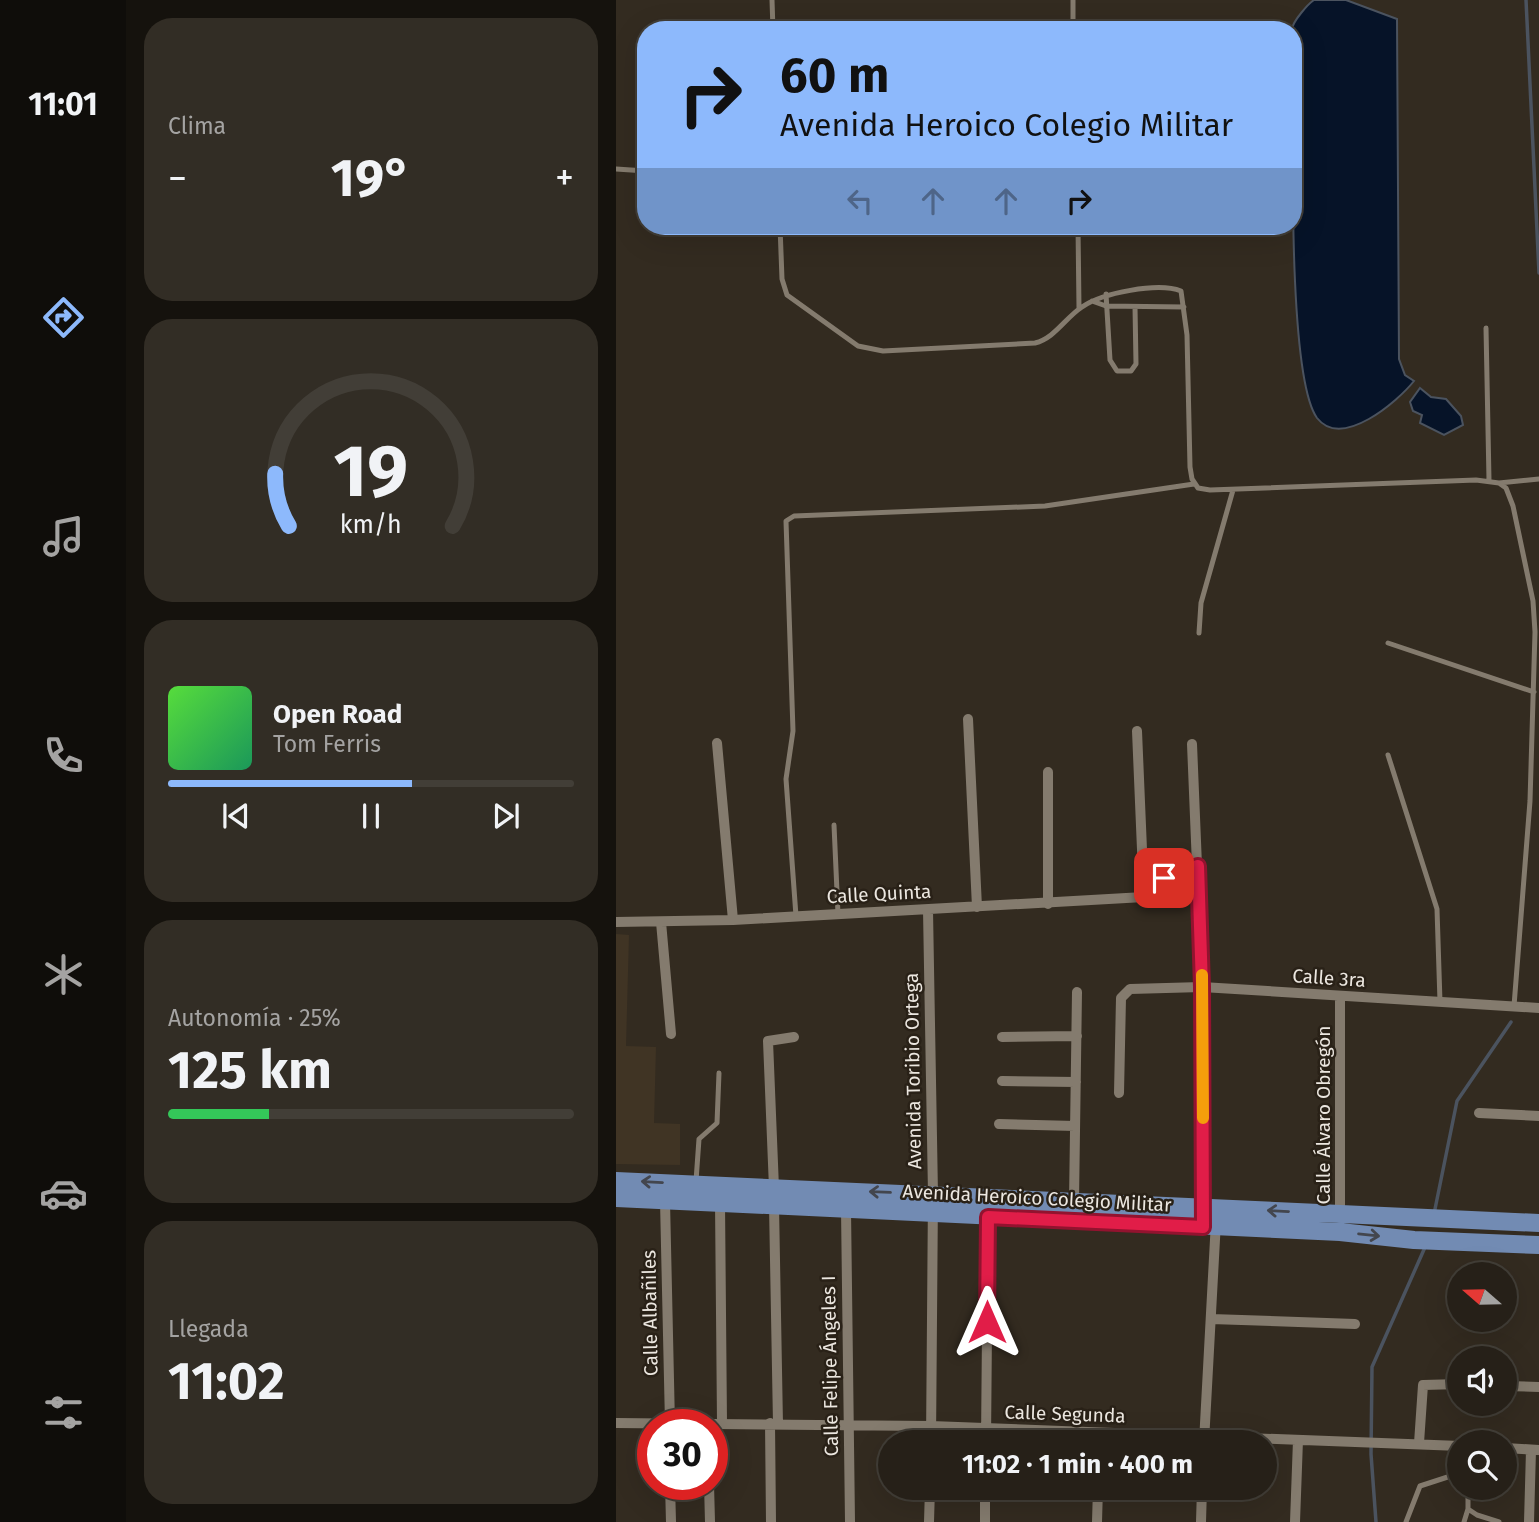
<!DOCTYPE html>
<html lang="es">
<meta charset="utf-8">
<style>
:root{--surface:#262018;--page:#322d25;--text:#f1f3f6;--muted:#a4a3a2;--line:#423e37;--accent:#8db9fc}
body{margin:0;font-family:"Fira Sans",sans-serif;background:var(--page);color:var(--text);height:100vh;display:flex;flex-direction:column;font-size:26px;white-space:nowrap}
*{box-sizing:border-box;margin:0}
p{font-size:23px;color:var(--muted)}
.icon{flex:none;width:38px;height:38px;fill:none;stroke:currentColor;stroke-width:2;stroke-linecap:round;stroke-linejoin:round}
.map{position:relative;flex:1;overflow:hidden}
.sheet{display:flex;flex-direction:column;gap:18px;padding:18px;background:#15120d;width:490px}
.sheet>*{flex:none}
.guide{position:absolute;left:21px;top:21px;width:665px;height:214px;border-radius:28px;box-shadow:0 7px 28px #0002,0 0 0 2px var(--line);background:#8db9fc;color:#111;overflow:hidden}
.needle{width:46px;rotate:290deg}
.buttons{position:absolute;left:831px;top:1262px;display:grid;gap:14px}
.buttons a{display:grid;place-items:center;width:70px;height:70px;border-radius:50%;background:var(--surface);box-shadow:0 7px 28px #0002,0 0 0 2px var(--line);font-size:35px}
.speed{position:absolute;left:21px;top:1409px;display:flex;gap:14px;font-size:35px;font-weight:700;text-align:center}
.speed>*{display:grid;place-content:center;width:91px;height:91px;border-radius:50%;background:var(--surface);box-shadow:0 7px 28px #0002,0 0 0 2px var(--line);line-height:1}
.speed .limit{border:10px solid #d22;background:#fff;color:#111}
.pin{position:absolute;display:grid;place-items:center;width:60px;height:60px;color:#fff;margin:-30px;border-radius:14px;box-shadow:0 4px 10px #0006}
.me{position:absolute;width:77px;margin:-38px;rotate:0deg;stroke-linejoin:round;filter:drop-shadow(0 0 5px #0008)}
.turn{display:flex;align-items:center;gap:24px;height:147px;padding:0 28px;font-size:32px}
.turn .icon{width:91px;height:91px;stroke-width:2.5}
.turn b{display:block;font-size:49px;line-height:60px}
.lanes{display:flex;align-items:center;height:66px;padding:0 28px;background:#0003;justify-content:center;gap:35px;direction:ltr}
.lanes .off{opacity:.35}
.big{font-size:52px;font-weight:700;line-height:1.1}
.sheet .tile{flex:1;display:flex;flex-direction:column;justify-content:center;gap:10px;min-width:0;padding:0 24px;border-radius:28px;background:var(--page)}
.sheet .dial{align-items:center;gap:0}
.dial svg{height:182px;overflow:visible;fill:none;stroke:var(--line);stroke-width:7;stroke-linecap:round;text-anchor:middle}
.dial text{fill:var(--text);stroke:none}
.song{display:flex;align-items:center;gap:21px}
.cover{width:84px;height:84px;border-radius:10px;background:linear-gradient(135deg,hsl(110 70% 55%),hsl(150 70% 35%))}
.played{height:7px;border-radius:4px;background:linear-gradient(90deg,var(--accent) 60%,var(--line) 60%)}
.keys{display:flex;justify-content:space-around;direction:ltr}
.heat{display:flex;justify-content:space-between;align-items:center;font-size:38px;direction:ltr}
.charge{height:10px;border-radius:5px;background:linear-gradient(90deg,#34c759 25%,var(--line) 0)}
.trip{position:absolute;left:262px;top:1430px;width:399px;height:70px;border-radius:35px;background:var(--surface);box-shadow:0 7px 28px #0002,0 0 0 2px var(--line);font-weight:700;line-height:70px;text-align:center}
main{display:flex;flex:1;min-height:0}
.tab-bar{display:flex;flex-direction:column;width:126px;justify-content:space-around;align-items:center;background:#0f0d0a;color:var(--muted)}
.tab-bar .icon{width:49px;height:49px}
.tab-bar .current{color:var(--accent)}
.tab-bar b{font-size:32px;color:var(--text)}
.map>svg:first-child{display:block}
.built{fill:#403424}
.water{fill:#061328;stroke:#4b535f;stroke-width:2}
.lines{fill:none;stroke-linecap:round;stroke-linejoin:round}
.stream{stroke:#4b535f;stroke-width:3.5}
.service{stroke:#847b6e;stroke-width:5}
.minor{stroke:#847b6e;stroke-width:10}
.primary{stroke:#728bb3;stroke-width:18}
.oneway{stroke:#43464e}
.route-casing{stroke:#92132f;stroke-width:18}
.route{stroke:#e11d48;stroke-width:12}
.slow{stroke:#f59e0b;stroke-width:12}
.labels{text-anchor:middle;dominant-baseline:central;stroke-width:5;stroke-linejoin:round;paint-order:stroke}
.street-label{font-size:19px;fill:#ece7e0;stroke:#292117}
</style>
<main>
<nav class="tab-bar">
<b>11:01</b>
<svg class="icon current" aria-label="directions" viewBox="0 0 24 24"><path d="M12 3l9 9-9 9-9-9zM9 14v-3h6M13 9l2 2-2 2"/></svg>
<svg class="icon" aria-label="music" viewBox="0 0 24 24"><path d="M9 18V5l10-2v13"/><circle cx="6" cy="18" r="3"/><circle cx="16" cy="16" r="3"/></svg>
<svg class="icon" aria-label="phone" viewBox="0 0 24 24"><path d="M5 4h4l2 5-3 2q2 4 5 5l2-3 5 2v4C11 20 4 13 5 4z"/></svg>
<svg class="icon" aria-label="climate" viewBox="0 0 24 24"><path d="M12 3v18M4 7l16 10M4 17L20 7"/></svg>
<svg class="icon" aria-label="car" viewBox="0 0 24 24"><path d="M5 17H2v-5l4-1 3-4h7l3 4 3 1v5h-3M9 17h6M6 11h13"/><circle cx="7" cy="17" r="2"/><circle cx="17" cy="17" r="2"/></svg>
<svg class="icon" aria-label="filters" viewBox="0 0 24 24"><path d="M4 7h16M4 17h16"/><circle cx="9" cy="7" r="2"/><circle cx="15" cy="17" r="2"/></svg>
</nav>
<section class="sheet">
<div class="tile"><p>Clima</p>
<div class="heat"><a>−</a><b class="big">19°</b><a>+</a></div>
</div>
<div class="tile dial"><svg viewBox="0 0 100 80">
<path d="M14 69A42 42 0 1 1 86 69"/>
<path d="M14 69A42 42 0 0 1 8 46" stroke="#8db9fc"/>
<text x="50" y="56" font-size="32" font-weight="700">19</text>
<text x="50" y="72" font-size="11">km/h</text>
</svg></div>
<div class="tile">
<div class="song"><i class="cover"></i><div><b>Open Road</b><p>Tom Ferris</p></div></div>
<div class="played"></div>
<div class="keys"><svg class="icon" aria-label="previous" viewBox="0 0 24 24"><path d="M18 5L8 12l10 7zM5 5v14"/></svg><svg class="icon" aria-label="pause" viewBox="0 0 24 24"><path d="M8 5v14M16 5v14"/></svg><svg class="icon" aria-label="next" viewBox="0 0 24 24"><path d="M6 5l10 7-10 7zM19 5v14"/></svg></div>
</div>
<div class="tile"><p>Autonomía · 25%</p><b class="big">125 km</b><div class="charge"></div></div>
<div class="tile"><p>Llegada</p><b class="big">11:02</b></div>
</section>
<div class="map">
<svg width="923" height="1522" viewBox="0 0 923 1522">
<rect width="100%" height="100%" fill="#332b20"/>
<path class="built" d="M0,934L13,935L10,1046L40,1047L38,1123L64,1124V1165L0,1164Z"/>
<path class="water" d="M698,0H730L781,19L783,359L789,375L798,381C782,401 726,450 701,418C672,378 677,145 677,86C677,71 674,40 676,29C677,21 692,4 698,0Z
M804,388L815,397L830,399L845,416L847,425L828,435L804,423L806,415L797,411L794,402Z"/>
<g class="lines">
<path class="stream" d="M910,0L923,273
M818,1214L841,1101L895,1022
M760,1522L755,1454L756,1367L810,1245"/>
<path class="service" d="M156,0L157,30
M457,0V30
M0,169L30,171
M164,226L166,279L171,295L242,346L267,351L419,343C439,338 449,318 466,307C486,293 542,282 565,291L571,335L574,467L576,479L582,488L594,490L860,480L883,483L890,488L897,506L917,601L919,632L914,801L898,1006
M462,226L463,308
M490,294L494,360L501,371H515L520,364L519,307
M476,301L490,306L568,307
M870,328L873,480
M883,483L923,479
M583,633L585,603L617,490
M772,643L918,692
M772,755L821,909L824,1002
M218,825L222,914
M180,916L170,779L177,731L170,521L178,516L429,506L578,484
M80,1181L83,1139L101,1123L103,1073
M852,1488V1509L861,1515L883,1522
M790,1522L804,1486L844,1473
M848,1522L852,1509"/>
<path class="minor" d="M352,719L361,907
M521,731L528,897
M101,743L117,920
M576,744L586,987L587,1213
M432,772V904
M528,897L548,878L581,866
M312,910L317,1194L315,1442
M0,922L117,920L528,897
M45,922L55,1034
M386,1037L461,1036
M386,1081L460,1082
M503,1093L505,998L514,989L586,987L923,1008
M863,1113L923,1116
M383,1124L459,1126
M158,1188L152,1041L178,1037
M49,1201L54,1424
M458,1201L461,992
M104,1203L106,1423
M158,1205L162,1424
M230,1209L234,1522
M724,1218V997
M595,1319L739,1324
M889,1386L923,1387
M0,1423L315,1426L844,1446
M154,1423L155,1522
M370,1442L372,1217
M588,1442L600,1221
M803,1443L807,1385L844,1384
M889,1448L923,1450
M54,1484L55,1522
M93,1484L94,1522
M313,1522L314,1488
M369,1522V1488
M481,1522L482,1488
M585,1522L586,1488
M679,1522L682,1440
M913,1522L915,1450"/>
<path class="primary" d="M0,1181L923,1223
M0,1198L724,1232L798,1240L923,1245"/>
</g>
<defs><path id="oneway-shaft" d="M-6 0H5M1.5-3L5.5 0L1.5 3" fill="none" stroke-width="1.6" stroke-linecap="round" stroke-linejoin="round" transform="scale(1.75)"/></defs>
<g class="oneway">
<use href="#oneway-shaft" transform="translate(36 1182) rotate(-177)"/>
<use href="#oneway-shaft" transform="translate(264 1192) rotate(-178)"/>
<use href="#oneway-shaft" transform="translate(662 1211) rotate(-177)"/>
<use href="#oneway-shaft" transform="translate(753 1235) rotate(6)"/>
</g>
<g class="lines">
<defs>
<path id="route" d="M371,1322L372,1217L587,1227L586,987L582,866L548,878"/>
</defs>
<use href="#route" class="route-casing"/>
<use href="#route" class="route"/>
<path class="slow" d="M586,975L587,1118"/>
</g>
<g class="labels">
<g class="street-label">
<text transform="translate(263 894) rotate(-3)">Calle Quinta</text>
<text transform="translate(713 978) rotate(4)">Calle 3ra</text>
<text transform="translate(297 1071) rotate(-91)">Avenida Toribio Ortega</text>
<text transform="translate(707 1115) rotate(-90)">Calle Álvaro Obregón</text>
<text transform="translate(421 1198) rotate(3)">Avenida Heroico Colegio Militar</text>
<text transform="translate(34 1313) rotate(-91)">Calle Albañiles</text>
<text transform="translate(214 1366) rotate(-91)">Calle Felipe Ángeles I</text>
<text transform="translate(449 1414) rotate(2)">Calle Segunda</text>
</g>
</g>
</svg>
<div class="buttons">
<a><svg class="needle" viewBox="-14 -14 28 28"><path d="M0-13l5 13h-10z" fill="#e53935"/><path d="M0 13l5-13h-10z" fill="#a4a3a2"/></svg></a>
<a><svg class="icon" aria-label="sound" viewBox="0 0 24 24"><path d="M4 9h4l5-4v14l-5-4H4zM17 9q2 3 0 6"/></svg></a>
<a><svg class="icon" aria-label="search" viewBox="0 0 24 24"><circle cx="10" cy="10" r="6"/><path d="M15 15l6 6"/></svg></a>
</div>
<div class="speed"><div class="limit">30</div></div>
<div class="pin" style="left:548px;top:878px;background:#d93025"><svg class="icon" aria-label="arrive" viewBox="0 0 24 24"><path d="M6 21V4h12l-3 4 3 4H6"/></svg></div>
<svg class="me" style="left:371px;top:1322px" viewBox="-20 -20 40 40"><path d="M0-17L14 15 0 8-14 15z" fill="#e11d48" stroke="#fff" stroke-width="4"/></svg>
<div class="trip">11:02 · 1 min · 400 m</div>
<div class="guide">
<div class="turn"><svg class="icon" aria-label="right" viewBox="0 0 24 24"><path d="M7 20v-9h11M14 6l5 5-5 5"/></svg><div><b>60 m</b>Avenida Heroico Colegio Militar</div></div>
<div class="lanes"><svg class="icon off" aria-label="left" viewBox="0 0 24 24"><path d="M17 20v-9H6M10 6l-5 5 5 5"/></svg><svg class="icon off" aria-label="ahead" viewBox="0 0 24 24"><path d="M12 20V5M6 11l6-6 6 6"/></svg><svg class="icon off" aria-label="ahead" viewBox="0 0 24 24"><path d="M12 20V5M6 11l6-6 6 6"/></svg><svg class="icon" aria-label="right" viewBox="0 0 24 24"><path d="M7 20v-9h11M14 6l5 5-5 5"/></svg></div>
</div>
</div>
</main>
